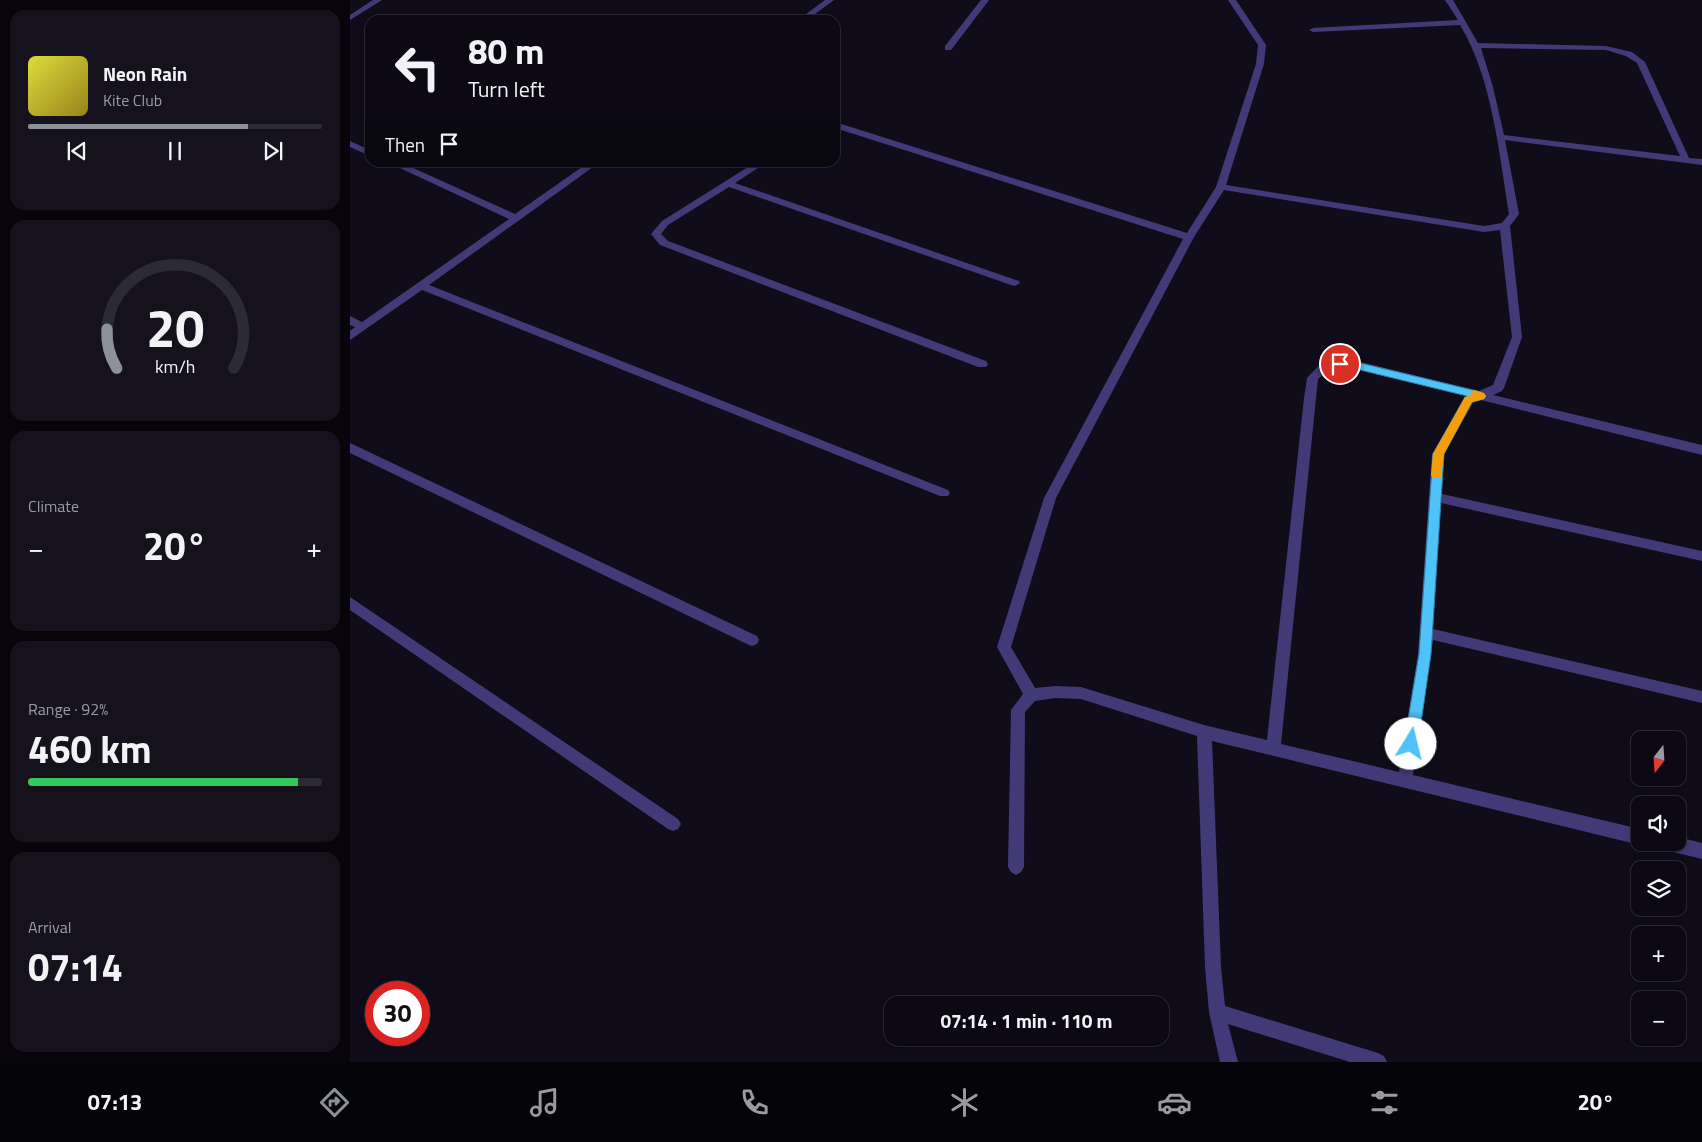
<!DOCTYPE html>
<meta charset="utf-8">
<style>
:root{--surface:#0c0914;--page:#15121d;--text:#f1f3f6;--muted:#9a9aa0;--line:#2c2a34;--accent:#8c9099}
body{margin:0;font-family:"Titillium Web",sans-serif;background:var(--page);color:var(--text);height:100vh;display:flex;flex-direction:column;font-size:19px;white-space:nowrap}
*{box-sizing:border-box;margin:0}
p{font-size:16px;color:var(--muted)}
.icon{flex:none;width:28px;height:28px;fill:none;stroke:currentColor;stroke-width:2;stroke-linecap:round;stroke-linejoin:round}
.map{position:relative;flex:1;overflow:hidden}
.side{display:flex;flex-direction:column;gap:10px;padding:10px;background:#07050b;width:350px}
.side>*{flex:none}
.hud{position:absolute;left:15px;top:15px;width:475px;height:152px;border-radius:15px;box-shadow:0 2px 8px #0003,0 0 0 1px var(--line);background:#0c0914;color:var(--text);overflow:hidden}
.needle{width:32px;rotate:197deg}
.buttons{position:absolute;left:1281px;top:731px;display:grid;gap:10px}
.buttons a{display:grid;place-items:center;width:55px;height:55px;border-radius:10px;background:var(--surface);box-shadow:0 2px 8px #0003,0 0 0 1px var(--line);font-size:25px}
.speed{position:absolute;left:15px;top:981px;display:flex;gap:10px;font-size:25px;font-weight:700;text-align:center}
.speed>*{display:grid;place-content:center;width:65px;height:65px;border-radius:50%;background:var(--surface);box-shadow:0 2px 8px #0003,0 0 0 1px var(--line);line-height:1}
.speed .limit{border:8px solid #d22;background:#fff;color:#111}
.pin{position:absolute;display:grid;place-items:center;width:42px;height:42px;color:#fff;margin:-21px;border:2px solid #fff;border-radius:50%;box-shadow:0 1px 5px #0007}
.me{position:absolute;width:55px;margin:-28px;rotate:9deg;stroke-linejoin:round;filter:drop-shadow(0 0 4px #0008)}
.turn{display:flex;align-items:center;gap:18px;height:105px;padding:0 20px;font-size:22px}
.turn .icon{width:65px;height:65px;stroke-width:2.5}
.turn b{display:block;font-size:35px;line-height:42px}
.then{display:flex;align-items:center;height:48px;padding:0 20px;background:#0003;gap:10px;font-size:19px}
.big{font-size:38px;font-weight:700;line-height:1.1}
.side .tile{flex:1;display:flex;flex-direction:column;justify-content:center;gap:8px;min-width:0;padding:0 18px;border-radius:15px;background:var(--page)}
.side .dial{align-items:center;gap:0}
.dial svg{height:130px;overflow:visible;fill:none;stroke:var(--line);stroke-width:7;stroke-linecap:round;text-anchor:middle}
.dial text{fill:var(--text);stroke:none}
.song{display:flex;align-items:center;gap:15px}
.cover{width:60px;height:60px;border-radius:8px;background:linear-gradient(135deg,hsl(60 70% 55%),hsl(50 70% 35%))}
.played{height:5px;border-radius:2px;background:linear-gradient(90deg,var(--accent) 75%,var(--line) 75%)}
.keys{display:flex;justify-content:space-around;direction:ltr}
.heat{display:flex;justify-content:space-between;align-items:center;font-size:28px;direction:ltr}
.charge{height:8px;border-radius:4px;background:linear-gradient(90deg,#34c759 92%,var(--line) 0)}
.trip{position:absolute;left:534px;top:996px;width:285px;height:50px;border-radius:15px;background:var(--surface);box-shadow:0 2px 8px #0003,0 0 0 1px var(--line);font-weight:700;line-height:50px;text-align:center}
.tab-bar{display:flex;height:80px;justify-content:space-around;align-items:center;background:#050408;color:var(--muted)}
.tab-bar .icon{width:35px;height:35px}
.tab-bar .selected{color:var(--accent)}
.tab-bar b{font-size:22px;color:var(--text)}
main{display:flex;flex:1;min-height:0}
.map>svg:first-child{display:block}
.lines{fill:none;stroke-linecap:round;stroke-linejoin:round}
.minor{fill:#423a76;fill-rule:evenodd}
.route{fill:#4fc3f7;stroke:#337fa1}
.slow{fill:#f59e0b}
</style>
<main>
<section class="side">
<div class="tile">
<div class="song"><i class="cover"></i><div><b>Neon Rain</b><p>Kite Club</p></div></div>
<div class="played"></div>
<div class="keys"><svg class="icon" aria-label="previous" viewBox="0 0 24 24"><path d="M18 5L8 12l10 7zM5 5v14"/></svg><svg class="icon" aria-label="pause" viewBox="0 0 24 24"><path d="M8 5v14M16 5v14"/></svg><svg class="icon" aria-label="next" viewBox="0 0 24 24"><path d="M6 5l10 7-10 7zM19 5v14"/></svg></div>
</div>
<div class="tile dial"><svg viewBox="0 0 100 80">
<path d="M14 69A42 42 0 1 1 86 69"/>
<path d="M14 69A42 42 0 0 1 8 45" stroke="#8c9099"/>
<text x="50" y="56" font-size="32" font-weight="700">20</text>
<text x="50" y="72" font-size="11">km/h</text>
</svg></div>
<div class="tile"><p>Climate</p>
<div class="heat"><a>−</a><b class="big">20°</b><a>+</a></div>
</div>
<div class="tile"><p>Range · 92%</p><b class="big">460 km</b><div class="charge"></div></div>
<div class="tile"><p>Arrival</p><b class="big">07:14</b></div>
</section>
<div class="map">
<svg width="1352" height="1062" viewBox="0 0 1352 1062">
<rect width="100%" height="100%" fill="#100c1a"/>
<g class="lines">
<path class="minor" d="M23,0H32L0,20V15Z
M475,0H484L457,20H448Z
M631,0H639L601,50H595V46Z
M878,0H886L916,45L914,64L876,185L1134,226L1152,223L1159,214C1149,153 1142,77 1110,25L963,32L959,30L963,28L1108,20L1095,0H1103L1128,43L1256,46L1282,52L1295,62L1339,158L1352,159V165L1155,140L1169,214L1160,226L1172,337L1154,388L1152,391L1143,395L1352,445V455L1131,400L1123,403L1094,454L1092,494L1352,551V561L1091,503L1083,629L1352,691V703L1083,640L1063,775L1290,829V842H1295L1290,845L862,741L871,967L875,1006L1028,1053L1034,1056L1037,1062H1000L878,1024L888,1062H870L859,1012L855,967L847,736L731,699L705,698L685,701L675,712L674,867L671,872L666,875L661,872L658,867L661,710L673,694L647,647L694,498L833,239L485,128V122L837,233L866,187L906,64L908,45ZM1131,48L1256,50L1276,56L1287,63L1330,156L1154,135L1143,87ZM874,190L1134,232L1150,230L1162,337L1143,385L1129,391L1002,360L973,361L957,378L954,398L917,740L854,725L731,687L705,686L685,688L661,647L706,498L844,237ZM980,368H1002L1117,396L1082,454L1068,654L1049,772L931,744L966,398L968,379Z
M0,141L20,150V156L0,147Z
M37,162H50L165,214L239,162H250L79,285L598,490L600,493L598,496H590L72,290L0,340V331L5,327L0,325V316L12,322L159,219Z
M406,162H417L385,183L669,281L670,283L665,286L661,285L379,187L318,225L311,234L318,241L636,361L638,364L636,367H628L310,245L301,234L312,221Z
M0,443L407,636L409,640L407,644L402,646L397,644L0,453Z
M0,597L328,819L331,824L328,829L323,831L318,829L0,610Z
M1328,837L1352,843V859L1315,850L1310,847L1308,842H1328Z"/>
</g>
<path class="route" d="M990,361H1002L1131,392L1136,396L1134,399L1122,402L1094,454L1081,654L1068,744L1066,749L1061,751L1056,749L1054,744L1069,654L1083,454L1115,397L1117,396L1002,368L986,367V362Z"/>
<path class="slow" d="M1124,390L1134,393L1136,396L1134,399L1122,402L1094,454L1091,478H1083L1081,475L1083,454L1115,397L1120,396L1121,392Z"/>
</svg>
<div class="buttons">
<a><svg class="needle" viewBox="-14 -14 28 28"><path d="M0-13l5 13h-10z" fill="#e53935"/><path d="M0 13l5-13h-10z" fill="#9a9aa0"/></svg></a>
<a><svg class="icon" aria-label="sound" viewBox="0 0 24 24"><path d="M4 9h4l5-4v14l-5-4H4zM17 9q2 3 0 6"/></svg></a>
<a><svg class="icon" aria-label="layers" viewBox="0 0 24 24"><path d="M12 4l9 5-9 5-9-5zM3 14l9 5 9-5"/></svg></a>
<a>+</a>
<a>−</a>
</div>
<div class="speed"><div class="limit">30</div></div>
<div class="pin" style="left:990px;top:364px;background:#d93025"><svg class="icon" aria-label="arrive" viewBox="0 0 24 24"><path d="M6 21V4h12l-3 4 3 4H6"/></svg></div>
<svg class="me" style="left:1061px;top:744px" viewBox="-20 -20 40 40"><circle r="19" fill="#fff"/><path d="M0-13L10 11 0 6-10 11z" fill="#4fc3f7"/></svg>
<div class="trip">07:14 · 1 min · 110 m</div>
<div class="hud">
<div class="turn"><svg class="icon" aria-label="left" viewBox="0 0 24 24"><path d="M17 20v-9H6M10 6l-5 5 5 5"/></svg><div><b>80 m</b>Turn left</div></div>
<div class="then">Then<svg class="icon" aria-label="arrive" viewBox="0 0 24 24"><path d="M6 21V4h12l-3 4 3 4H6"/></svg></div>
</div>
</div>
</main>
<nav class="tab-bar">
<b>07:13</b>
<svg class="icon selected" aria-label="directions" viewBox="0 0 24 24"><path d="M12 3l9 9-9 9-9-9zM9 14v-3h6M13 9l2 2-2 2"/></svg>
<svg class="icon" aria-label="music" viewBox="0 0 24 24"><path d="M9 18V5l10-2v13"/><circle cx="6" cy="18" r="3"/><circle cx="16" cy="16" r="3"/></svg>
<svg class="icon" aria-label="phone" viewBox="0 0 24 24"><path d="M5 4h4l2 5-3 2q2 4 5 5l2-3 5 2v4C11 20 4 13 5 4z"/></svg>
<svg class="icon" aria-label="climate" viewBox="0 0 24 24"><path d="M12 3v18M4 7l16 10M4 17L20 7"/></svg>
<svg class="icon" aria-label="car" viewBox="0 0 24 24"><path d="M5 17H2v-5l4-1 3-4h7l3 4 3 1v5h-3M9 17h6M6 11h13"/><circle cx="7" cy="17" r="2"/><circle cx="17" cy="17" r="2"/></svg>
<svg class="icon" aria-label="filters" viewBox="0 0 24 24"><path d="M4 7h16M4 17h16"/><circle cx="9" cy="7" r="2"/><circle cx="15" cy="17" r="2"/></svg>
<b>20°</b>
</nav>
